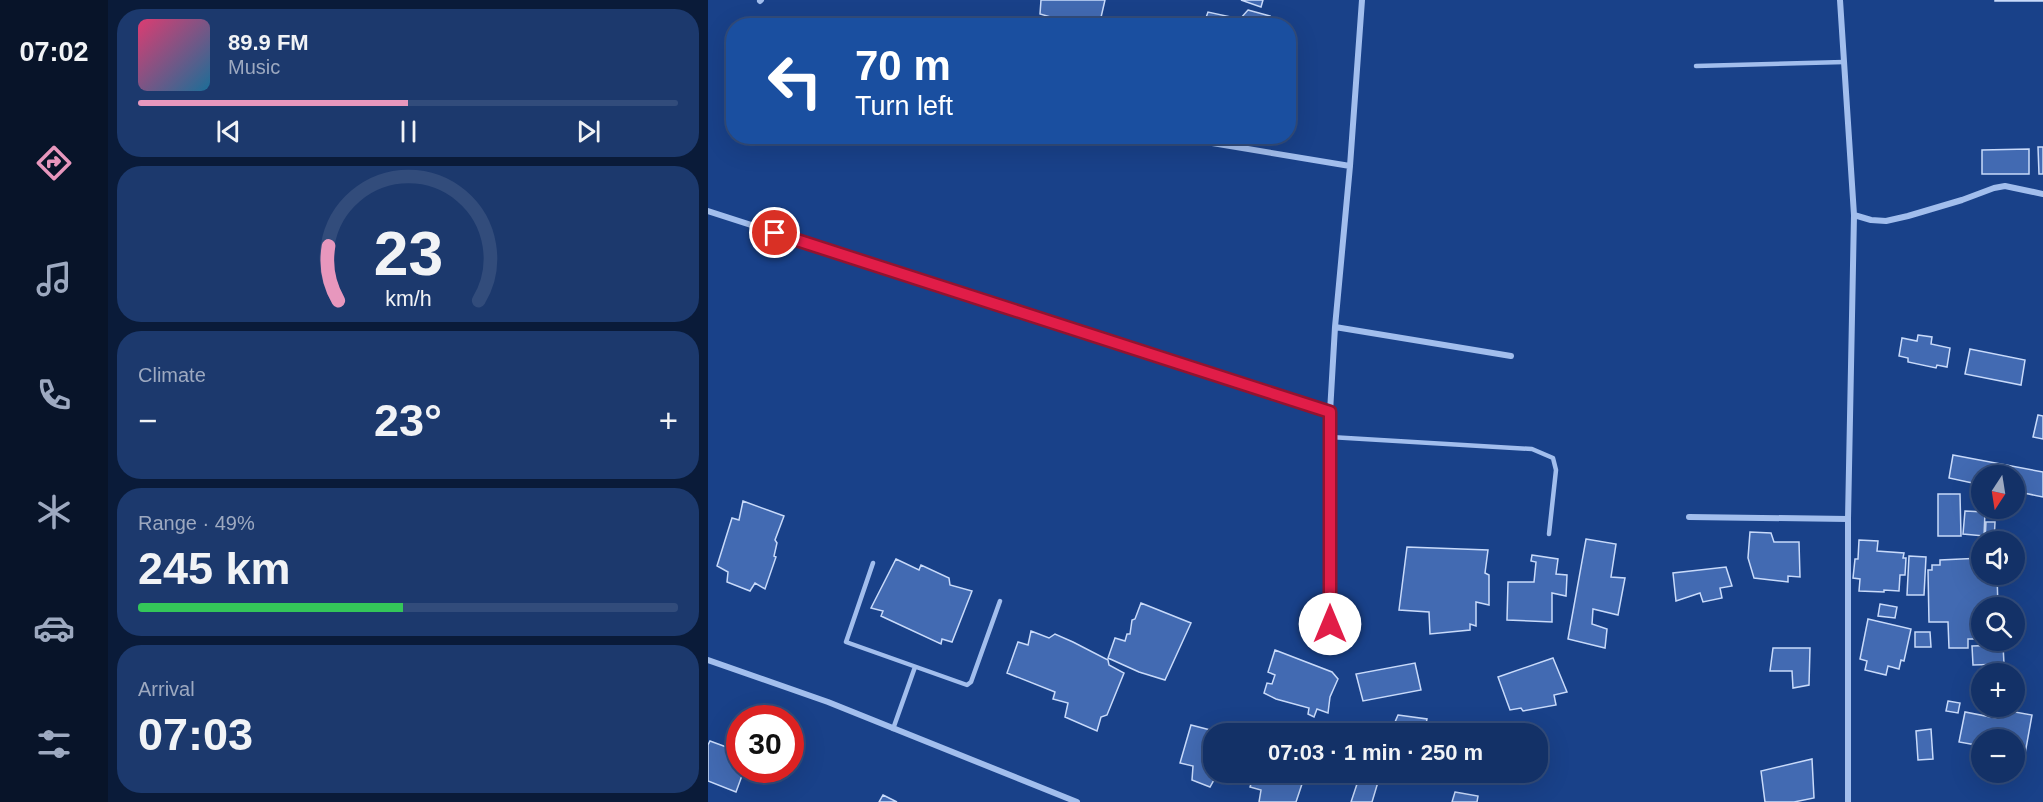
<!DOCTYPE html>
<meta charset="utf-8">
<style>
:root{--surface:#133167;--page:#1c396d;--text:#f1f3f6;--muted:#9da9c0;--line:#324c7b;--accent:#e797bd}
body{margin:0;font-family:Helvetica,sans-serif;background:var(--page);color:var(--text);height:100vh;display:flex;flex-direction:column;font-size:22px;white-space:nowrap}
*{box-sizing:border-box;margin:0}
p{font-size:20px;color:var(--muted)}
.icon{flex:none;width:33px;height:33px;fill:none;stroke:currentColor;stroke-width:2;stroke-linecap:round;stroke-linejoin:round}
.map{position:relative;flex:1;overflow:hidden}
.details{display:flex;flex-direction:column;gap:9px;padding:9px;background:#0a1b39;width:600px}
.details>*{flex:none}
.guide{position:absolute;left:18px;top:18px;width:570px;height:126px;border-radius:24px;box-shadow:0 6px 24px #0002,0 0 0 2px var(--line);background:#1a4fa0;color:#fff;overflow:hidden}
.needle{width:39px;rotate:192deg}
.buttons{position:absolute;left:1263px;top:465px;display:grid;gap:12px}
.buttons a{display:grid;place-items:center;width:54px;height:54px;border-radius:50%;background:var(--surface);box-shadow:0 6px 24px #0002,0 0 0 2px var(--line);font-size:30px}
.speed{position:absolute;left:18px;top:705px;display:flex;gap:12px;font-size:30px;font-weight:700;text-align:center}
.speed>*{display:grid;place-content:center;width:78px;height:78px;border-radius:50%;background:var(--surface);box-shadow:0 6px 24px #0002,0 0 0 2px var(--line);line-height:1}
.speed .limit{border:9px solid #d22;background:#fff;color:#111}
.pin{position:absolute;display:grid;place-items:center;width:51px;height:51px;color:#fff;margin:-26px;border:3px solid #fff;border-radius:50%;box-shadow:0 2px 6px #0007}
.me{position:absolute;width:66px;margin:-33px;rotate:0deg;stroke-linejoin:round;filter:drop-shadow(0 0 4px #0008)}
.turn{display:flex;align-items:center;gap:21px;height:126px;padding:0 30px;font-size:27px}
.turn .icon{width:78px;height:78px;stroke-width:2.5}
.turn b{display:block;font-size:42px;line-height:51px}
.big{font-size:45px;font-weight:700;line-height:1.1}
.details .widget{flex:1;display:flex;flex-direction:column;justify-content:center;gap:9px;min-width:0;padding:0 21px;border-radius:24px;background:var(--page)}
.details .dial{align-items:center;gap:0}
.dial svg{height:156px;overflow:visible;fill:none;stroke:var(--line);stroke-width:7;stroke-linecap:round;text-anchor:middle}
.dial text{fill:var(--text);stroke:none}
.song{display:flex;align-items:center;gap:18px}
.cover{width:72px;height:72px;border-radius:9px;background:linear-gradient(135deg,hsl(340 70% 55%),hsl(200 70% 35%))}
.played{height:6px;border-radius:3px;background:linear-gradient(90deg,var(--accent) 50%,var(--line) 50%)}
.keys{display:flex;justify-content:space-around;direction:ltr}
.heat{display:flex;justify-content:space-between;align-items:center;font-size:33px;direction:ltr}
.charge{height:9px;border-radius:4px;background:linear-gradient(90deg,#34c759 49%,var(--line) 0)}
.trip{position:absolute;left:495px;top:723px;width:345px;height:60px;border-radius:24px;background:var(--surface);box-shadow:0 6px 24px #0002,0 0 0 2px var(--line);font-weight:700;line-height:60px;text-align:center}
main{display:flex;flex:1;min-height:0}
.dock{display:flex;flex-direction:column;width:108px;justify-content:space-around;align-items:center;background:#081429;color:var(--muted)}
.dock .icon{width:42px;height:42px}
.dock .current{color:var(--accent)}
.dock b{font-size:27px;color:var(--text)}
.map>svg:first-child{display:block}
.building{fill:#426ab2;stroke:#c8dafa;stroke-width:1.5}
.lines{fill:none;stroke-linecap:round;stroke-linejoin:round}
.service{stroke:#a2beed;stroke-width:4.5}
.minor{stroke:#a2beed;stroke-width:6}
.route-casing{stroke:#92132f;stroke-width:15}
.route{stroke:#e11d48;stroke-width:10}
</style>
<main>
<nav class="dock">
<b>07:02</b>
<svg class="icon current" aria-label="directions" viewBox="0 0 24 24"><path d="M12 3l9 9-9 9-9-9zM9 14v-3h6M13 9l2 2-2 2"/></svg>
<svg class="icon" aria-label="music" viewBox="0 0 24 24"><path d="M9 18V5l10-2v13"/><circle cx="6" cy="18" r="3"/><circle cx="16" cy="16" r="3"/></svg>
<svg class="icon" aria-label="phone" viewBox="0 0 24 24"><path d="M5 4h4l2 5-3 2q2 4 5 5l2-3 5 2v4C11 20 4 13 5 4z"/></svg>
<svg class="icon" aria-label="climate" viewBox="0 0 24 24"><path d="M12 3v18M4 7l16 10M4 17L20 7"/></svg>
<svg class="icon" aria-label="car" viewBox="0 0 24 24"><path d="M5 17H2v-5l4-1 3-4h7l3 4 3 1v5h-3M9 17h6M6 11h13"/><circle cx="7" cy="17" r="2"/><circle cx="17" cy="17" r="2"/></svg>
<svg class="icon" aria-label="filters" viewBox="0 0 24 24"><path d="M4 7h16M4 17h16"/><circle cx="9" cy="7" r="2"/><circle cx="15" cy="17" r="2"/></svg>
</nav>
<section class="details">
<div class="widget">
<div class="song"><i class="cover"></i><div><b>89.9 FM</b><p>Music</p></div></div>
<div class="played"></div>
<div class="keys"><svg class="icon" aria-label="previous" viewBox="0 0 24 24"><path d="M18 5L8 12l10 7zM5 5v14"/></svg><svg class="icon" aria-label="pause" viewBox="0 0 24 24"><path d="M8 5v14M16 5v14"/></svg><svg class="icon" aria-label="next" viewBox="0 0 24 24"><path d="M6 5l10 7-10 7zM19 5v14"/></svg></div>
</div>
<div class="widget dial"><svg viewBox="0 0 100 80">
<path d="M14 69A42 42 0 1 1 86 69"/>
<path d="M14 69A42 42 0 0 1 9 41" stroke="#e797bd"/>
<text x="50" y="56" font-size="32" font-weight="700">23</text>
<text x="50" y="72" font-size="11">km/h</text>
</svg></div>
<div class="widget"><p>Climate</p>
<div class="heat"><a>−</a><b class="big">23°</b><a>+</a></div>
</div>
<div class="widget"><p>Range · 49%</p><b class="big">245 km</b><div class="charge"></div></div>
<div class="widget"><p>Arrival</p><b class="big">07:03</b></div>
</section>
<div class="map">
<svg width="1335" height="802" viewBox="0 0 1335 802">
<rect width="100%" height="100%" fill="#194189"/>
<path class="building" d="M333,0H397L391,26H374L332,14Z
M533,0H555L553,7Z
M1287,0H1335V1H1287Z
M540,10L562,16L558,26H495L500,12L532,19Z
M1330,147H1335V174H1331Z
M1321,149V174H1274V150Z
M1210,335L1224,337L1223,344L1242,348L1239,367L1229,365L1228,368L1200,362V358L1191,356L1194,338L1209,341Z
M1262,349L1317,360L1313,385L1257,374Z
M1330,415L1335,416V439L1325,437Z
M1245,455L1335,472V497L1306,491V476H1274V485L1241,478Z
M1230,494H1252L1253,536H1230Z
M35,501L76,516L67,540L69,543L66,556L68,557L57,589L47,583L42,591L19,582L20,572L9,566L24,518L31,520Z
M1257,511L1277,512L1276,536L1255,534Z
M1278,522H1287L1286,542L1277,541Z
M1042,532L1063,533L1066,542H1091L1092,577L1080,576V582L1046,578L1040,558Z
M878,539L908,544L903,577L917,578L910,615L885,609L884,624L899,629L897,648L860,639Z
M1151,540L1170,541L1169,551L1196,553L1195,558H1198L1197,575H1192L1191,591L1176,590V592L1151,591L1152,579L1145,578L1147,559H1150Z
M699,547L780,550L777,573L781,575V605L768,602V626L762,624V630L722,634L721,612L691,610Z
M824,555L850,559L848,574L859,575L858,596L844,593V622L799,620L800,582H826L828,562L823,561Z
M1201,556L1218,557L1216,595H1199Z
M1274,558V574H1289L1290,608H1274V639H1260V648H1241L1240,622H1221L1220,570H1224V565H1232V560Z
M188,559L211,570L213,565L241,578L242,585L264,591L244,642L234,639L233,644L173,616L175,611L163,608Z
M1018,567L1024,586L1012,588L1014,598L995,602L992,593L968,601L965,573Z
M433,603L483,623L457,680L431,672L400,658L407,638L417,641L419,634H422L424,620L427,619Z
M1172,604L1189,607L1187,618L1170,616Z
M1160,619L1203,629L1196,661L1193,660L1191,669L1180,666L1178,675L1157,670L1159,661L1152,659Z
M323,631L341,638L347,634L365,642L400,660L401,665L416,673L399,715L393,717L389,731L357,717L360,703L345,699L347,692L299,673L310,642L320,645Z
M1207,632H1222L1223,647H1207Z
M1295,645L1296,664L1265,665L1264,646Z
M1065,648H1102L1101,685L1085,688L1084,671H1062Z
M567,650L624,672L630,679L622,697L620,713L609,709L606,717L600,714L601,708L568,699L556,693L559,683L564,684L567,675L560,672Z
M845,658L859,692L846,695L848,705L815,711L813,708L802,710L790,677Z
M707,663L713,690L655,701L648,674Z
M1240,701L1252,703L1250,713L1238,711Z
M1290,709L1324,715L1317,754L1306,752V740H1274V746L1251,742L1257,712L1288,718Z
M690,715L719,719L716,734H691L693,732L694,727L687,722Z
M483,725L518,734H506V772H520L517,783L506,780L502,787L484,780L485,766L472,763Z
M1223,729L1225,759L1210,760L1208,731Z
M2,741L32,752V770H36L28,792L0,781V745Z
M1104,759L1106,798L1086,802H1057L1053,771Z
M547,772H598L588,802H551L553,790L542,787Z
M653,772H673L664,802H643Z
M756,772H791V776L770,778L768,773L759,775Z
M747,792L770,796L769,802H744Z
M175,795L189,802H171Z"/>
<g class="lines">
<path class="service" d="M988,66L1136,62
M622,437L824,449L845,458L848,470L841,534
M165,563L138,642L259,685L263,682L292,601
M185,729L207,667"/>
<path class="minor" d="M1132,0L1146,215L1140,519V802
M52,1L53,0
M462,136L642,166
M0,211L622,412
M1146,215L1163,220L1178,221L1200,216L1254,200L1286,188L1297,186L1335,194
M627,327L803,356
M981,517L1140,519
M622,624V412L627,327L642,166L654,0
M0,660L120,702L369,802"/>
</g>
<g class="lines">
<defs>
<path id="route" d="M67,233L622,412V624"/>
</defs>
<use href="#route" class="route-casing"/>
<use href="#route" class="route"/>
</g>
</svg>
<div class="buttons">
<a><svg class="needle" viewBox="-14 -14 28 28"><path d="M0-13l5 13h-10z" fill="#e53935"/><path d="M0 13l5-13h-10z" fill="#9da9c0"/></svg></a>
<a><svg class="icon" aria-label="sound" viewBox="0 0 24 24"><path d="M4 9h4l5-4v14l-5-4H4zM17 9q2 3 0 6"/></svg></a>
<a><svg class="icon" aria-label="search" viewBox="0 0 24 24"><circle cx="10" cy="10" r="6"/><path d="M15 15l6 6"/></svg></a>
<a>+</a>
<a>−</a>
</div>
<div class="speed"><div class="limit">30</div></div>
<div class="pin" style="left:67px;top:233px;background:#d93025"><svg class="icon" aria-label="arrive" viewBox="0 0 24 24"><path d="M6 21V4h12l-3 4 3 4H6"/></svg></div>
<svg class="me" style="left:622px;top:624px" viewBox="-20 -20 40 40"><circle r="19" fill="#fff"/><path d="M0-13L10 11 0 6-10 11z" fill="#e11d48"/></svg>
<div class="trip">07:03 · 1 min · 250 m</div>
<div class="guide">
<div class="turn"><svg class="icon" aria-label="left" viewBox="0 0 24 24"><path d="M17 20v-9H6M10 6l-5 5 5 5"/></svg><div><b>70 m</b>Turn left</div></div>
</div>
</div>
</main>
